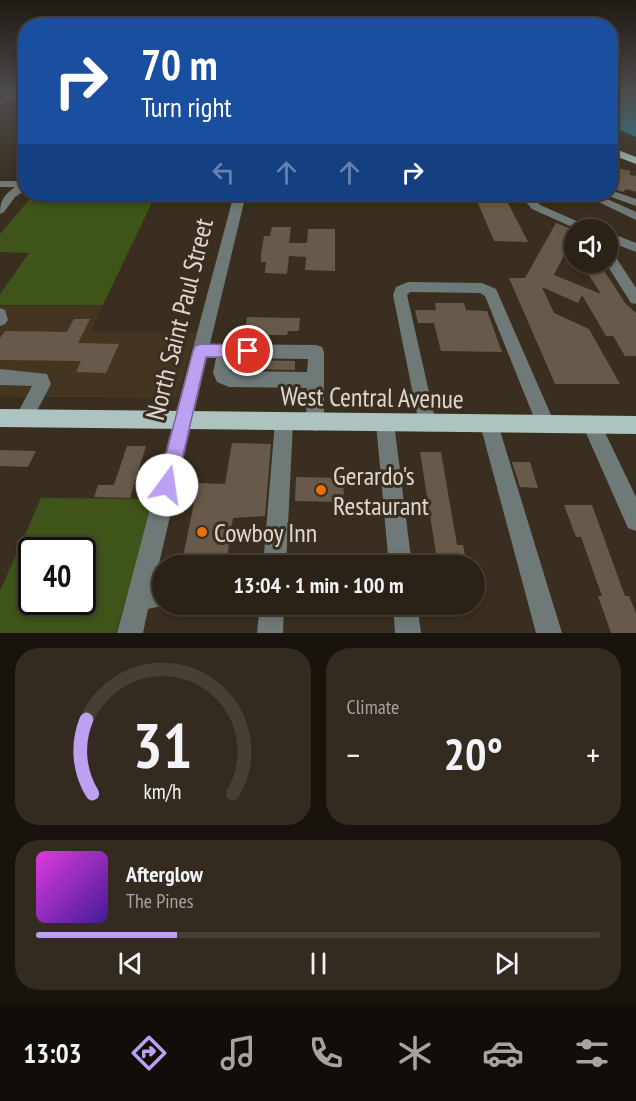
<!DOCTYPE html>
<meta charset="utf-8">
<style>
:root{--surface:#2b2217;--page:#332a20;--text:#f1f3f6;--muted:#a6a4a1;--line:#473f36;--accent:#bca0f2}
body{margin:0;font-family:"PT Sans Narrow",sans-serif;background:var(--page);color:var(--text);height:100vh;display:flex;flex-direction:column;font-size:22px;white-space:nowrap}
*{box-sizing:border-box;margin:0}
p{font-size:20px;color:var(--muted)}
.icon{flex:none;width:33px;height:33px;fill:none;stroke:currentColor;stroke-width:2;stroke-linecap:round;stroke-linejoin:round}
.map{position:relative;height:633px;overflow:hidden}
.sheet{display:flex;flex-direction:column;gap:15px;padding:15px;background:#18130d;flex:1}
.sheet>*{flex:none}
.banner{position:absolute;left:18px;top:18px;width:600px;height:183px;border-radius:24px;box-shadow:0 3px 9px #0003,0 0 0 2px var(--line);background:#1a4fa0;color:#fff;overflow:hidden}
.fabs{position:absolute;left:564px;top:219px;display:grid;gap:12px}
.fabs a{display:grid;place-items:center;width:54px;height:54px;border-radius:50%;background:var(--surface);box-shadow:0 3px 9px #0003,0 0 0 2px var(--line);font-size:30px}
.speed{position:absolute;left:18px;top:537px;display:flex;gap:12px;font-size:30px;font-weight:700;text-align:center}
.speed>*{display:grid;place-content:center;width:78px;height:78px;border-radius:50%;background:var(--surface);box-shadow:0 3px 9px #0003,0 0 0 2px var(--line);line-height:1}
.speed .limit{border:3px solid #111;border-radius:9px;background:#fff;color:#111}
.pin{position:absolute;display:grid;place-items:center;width:51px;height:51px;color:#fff;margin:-26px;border:3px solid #fff;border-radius:50%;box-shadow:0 2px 6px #0007}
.me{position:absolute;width:66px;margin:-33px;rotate:14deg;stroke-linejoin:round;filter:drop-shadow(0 0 4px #0008)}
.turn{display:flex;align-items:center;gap:21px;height:126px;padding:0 24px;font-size:27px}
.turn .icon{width:78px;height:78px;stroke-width:2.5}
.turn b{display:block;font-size:42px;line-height:51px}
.lanes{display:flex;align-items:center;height:57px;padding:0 24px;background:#0003;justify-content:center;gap:30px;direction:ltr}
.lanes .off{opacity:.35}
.big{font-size:45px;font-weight:600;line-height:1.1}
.sheet .tile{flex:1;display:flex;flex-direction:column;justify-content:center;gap:9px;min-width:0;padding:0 21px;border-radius:24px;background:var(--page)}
.sheet .dial{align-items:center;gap:0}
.dial svg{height:156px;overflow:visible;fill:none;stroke:var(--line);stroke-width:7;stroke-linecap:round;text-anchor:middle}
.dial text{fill:var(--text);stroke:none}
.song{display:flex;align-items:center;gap:18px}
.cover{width:72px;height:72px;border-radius:9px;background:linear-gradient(135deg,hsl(300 70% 55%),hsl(260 70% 35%))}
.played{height:6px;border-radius:3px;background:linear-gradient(90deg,var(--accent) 25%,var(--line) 25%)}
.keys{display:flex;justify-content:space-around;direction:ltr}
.heat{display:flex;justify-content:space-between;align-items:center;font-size:33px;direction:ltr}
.sheet .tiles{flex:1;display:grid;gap:15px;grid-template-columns:1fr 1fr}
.tile:last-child{grid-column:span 2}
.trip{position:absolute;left:152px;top:555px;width:333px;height:60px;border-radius:30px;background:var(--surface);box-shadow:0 3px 9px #0003,0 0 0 2px var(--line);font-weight:600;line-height:60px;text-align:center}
.tab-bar{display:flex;height:96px;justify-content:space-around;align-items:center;background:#110e09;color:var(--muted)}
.tab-bar .icon{width:42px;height:42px}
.tab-bar .active{color:var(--accent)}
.tab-bar b{font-size:27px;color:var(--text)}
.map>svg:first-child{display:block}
.built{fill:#443520}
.green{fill:#3e5418;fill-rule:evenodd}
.water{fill:#298396}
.building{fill:#675a4a}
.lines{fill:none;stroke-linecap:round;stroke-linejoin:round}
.minor{fill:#6f7a78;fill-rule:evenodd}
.major{fill:#acc3bf;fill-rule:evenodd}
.route{fill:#bca0f2;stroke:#7a689d;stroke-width:1.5}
.food-dot{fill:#e8710a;stroke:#392e1f;stroke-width:2}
.labels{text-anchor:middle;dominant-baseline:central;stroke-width:6;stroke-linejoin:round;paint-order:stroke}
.near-street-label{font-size:26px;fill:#e0d8cf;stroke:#392e1f}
.near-poi-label{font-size:26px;fill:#e0d8cf;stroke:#392e1f;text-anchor:start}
</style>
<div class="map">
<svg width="636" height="633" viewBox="0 0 636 633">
<rect width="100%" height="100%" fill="#392e1f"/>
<path class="built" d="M103,305L91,332L196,333L177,398L0,397V306Z"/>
<path class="green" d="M34,194H156L103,305H0V294L29,253L0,252V234Z
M41,498L154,499L116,633H0V591ZM32,550H82V602H32Z"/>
<path class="water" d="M611,94H631L636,97V137L611,126Z"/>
<path class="building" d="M610,166L630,171V175L636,176V192L626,189L623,192L610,188Z
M474,194H488L492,202L508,203L528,242L494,241Z
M556,223L574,230V235L554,275L601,294L585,269H603L625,303L636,313V356H625L613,336H606L582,295L578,303L542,287L554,313L589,329L620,384H555L509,278H525Z
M272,227H291L289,243H307L308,229H335V271L305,270L306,257L289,256L287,274L265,273L266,262H261V254L264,236H270Z
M435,303H464L466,310L487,311L502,352L441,351L434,323H418L415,310H436Z
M247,317L300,318L299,331H288L287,335H259V331H245Z
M74,319H90L78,343L119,344L106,373L76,372L81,361L0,360V338L5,331L67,332Z
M234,360L295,361V370L233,369Z
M232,443L271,444L265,516L233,518L227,558L183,557L198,483L225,484Z
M127,446H146L130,498L94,497L98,485H114Z
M0,450L36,451L28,467L0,466Z
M420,452H441L457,545H463L467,566H438Z
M512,462H530L538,488L520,487Z
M296,477L343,478L344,502L295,501Z
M564,505H592L625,596H629L636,613V633H611L598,596H602L581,537H576Z"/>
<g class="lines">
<path class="minor" d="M7,94H16L0,105V99Z
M0,181H26V190L15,197L4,212L0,214C0,200 4,195 15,187H0Z
M610,190L636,199V206L606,195L605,194H610Z
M234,194H246L210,344L316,345L322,347L324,352V422L322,428L315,431L308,428L306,422L307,388L229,387L217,382L213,373L216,358H207L154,585L162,584V604H170L148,609L143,633H117ZM232,358L308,359L307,372L230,371Z
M519,194H531L540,205L597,230H579L532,209Z
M582,194H596L636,212V220Z
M608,232L636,243V252L608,241Z
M608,252L613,253L636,288V304L631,303L605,262H608Z
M408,282L482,283L496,289L555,424L553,430L546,433L539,430L485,296L480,293L410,292L407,295L436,423L434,429L427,432L420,429L393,295L396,287Z
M0,308L5,310L8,320L5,324L0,326Z
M0,369L47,374L51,384L30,424L24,427L18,424L15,418L32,386L0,385Z
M284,413L291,416L293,422L286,566H263L275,422L277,416Z
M385,414L392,417L394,423L412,566H389L376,423L378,417Z
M489,415L496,418L498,424L562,633H536L480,424L482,418Z
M591,415L598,418L636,497V531L628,528L582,424L584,418Z
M260,604H284L283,633H257Z
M393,604H417L421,633H395Z"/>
<path class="major" d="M610,147L636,157V164L610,154Z
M0,409L636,416V434L0,427Z"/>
</g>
<linearGradient id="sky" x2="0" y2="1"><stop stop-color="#1f1911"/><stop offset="0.51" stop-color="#4e4c4d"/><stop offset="1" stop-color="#4e4c4d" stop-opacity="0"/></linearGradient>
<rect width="636" height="183" fill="url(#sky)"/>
<path class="route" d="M200,344L248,345L253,346L255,351L253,355L248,357H206L176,485L173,491L167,494L160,491L158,485L193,351L195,346Z"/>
<g class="food-dot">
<circle cx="321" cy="490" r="6"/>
<circle cx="202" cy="532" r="6"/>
</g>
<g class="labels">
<g class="near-street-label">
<text transform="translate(179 319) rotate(-76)">North Saint Paul Street</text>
<text transform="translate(372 397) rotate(1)">West Central Avenue</text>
</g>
<g class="near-poi-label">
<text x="333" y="475">Gerardo's<tspan x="333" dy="30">Restaurant</tspan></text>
<text x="214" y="532">Cowboy Inn</text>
</g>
</g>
</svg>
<div class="fabs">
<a><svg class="icon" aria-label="sound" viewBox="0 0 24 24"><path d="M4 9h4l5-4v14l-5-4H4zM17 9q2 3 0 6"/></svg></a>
</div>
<div class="speed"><div class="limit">40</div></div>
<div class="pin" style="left:248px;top:351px;background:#d93025"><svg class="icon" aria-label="arrive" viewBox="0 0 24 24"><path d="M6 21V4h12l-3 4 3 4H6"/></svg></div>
<svg class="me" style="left:167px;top:485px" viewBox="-20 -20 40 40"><circle r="19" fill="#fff"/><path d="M0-13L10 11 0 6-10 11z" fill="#bca0f2"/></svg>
<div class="trip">13:04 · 1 min · 100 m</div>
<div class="banner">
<div class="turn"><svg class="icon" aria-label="right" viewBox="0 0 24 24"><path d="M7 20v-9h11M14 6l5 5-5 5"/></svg><div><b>70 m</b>Turn right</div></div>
<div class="lanes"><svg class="icon off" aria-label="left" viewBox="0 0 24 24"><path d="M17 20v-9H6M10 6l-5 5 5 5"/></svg><svg class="icon off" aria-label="ahead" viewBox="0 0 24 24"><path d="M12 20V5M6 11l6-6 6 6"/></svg><svg class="icon off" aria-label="ahead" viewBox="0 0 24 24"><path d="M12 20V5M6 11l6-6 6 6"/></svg><svg class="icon" aria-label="right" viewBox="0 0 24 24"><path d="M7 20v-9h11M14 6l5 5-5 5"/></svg></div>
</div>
</div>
<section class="sheet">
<div class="tiles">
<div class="tile dial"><svg viewBox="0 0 100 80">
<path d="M14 69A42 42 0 1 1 86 69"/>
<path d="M14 69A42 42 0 0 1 11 31" stroke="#bca0f2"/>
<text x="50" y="56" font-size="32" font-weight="700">31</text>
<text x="50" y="72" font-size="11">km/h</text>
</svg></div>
<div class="tile"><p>Climate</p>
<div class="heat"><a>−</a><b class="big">20°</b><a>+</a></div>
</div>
<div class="tile">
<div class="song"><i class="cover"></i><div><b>Afterglow</b><p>The Pines</p></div></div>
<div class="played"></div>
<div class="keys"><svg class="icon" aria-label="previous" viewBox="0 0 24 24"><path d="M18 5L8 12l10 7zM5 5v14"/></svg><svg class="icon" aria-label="pause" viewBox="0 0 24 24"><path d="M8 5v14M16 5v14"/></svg><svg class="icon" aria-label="next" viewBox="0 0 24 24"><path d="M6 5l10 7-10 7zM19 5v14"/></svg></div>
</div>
</div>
</section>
<nav class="tab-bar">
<b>13:03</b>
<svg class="icon active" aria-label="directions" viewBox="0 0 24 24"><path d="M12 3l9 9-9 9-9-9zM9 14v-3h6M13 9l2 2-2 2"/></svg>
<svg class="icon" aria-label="music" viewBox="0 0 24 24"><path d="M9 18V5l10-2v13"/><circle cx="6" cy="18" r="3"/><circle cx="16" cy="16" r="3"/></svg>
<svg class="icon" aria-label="phone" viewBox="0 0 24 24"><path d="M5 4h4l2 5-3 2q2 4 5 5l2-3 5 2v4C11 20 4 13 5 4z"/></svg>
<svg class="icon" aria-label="climate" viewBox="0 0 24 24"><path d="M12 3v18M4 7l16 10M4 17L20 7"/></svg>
<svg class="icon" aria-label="car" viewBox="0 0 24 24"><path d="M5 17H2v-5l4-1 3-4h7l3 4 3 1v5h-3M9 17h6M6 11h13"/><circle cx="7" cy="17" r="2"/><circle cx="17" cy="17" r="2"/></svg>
<svg class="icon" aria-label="filters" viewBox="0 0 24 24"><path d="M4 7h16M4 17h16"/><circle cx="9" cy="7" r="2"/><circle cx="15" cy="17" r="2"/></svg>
</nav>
